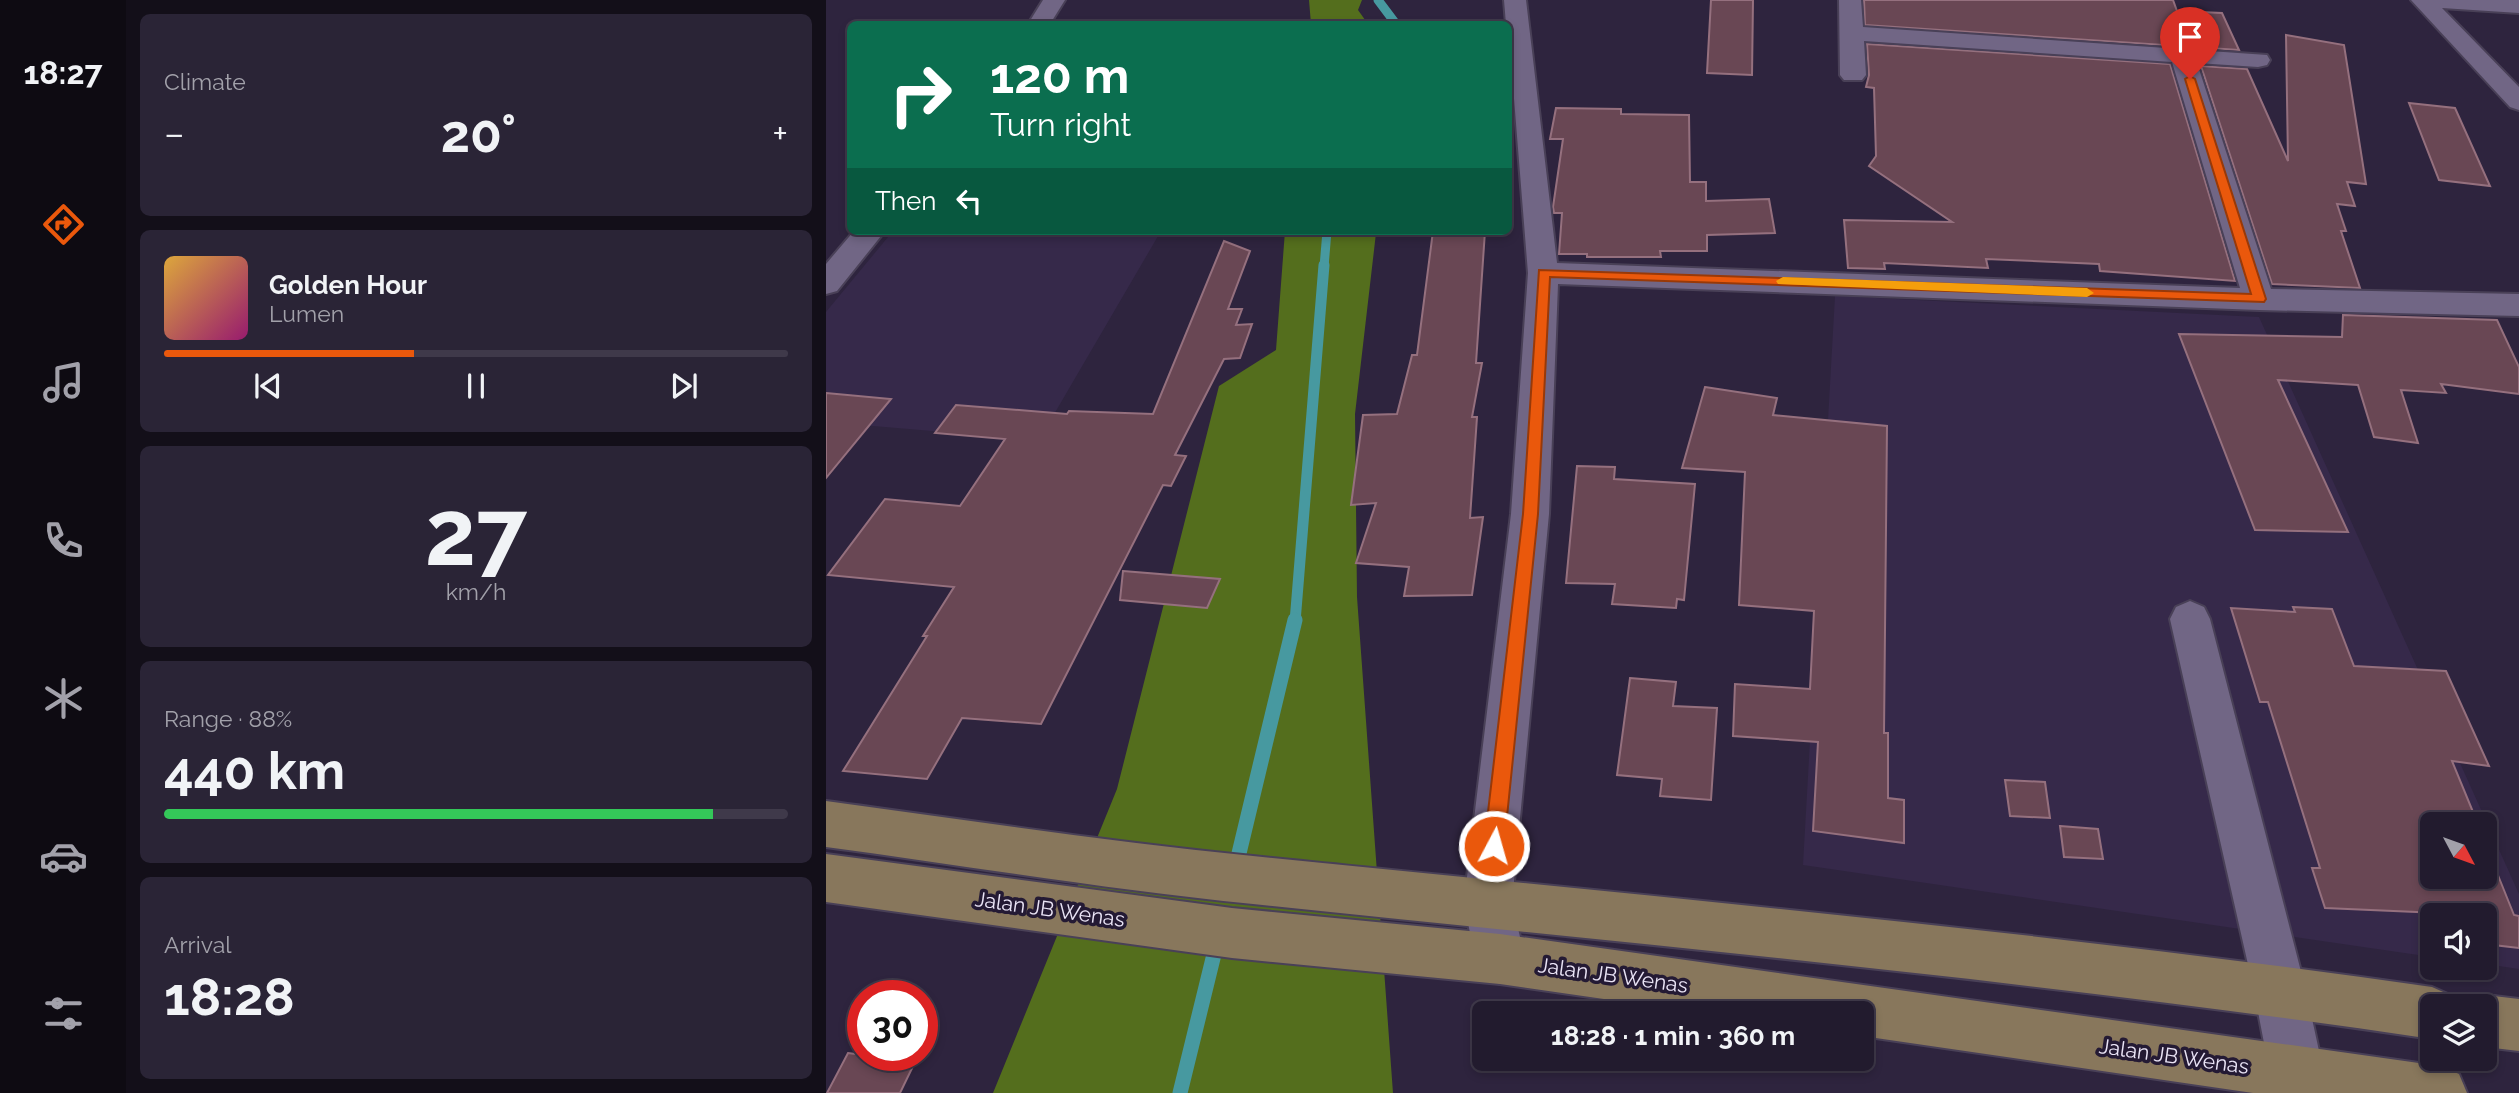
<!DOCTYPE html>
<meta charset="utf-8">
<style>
:root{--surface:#221b2e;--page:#2a2436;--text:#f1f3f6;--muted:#a2a1aa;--line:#3f394a;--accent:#ea580c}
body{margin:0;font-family:Raleway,sans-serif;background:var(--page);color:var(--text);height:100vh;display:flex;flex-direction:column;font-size:26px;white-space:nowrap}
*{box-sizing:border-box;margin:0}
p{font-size:23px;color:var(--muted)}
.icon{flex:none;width:38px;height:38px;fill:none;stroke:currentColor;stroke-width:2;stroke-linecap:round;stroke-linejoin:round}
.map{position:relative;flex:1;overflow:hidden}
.drawer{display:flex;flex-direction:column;gap:14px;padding:14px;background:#130f19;width:700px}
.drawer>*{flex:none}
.hud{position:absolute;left:21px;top:21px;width:665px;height:214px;border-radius:10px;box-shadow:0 4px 10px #0003,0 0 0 2px var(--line);background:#0b6e4f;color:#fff;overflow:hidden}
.needle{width:46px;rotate:131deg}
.fabs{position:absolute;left:1594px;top:812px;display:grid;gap:14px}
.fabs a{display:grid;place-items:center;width:77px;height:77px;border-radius:10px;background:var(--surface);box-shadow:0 4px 10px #0003,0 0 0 2px var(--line);font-size:35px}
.speed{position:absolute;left:21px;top:980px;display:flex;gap:14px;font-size:35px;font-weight:700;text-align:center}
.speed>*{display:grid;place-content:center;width:91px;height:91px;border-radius:50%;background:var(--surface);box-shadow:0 4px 10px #0003,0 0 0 2px var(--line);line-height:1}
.speed .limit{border:10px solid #d22;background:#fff;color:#111}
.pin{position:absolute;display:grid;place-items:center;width:60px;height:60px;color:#fff;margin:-72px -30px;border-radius:50% 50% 50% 0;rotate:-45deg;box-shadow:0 0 7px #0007}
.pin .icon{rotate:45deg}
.me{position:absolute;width:77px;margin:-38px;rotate:6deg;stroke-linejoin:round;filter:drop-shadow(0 0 5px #0008)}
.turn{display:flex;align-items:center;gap:24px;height:147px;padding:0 28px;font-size:32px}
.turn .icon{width:91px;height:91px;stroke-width:2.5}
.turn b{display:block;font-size:49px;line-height:60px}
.then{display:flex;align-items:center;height:66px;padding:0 28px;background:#0003;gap:14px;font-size:26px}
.big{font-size:52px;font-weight:700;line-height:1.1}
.drawer .tile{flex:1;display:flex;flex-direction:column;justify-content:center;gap:10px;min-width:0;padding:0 24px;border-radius:10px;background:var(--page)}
.drawer .dial{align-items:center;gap:0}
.dial b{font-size:91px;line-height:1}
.song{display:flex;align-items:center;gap:21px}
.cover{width:84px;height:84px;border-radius:10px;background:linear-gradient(135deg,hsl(40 70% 55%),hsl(320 70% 35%))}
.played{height:7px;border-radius:4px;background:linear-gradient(90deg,var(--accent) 40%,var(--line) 40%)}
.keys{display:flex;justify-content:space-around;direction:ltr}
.heat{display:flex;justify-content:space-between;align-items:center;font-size:38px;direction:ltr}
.charge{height:10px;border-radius:5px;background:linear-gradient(90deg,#34c759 88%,var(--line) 0)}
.trip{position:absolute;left:646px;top:1001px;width:402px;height:70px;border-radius:10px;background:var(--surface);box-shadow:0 4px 10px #0003,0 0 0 2px var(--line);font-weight:700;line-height:70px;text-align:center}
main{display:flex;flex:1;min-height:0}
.tabs{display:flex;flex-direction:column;width:126px;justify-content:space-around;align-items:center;background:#0e0b12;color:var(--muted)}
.tabs .icon{width:49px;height:49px}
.tabs .active{color:var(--accent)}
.tabs b{font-size:32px;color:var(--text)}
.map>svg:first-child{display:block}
.built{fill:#36294a;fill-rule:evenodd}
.forest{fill:#546e1d}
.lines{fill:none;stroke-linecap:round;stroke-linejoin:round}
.stream-far2{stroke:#4799a0;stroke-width:9}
.stream-far1{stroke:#4799a0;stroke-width:11}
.stream{stroke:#4799a0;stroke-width:15}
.building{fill:#694754;stroke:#95707e;stroke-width:2}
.minor-casing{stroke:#494057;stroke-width:4}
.major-casing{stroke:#494057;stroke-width:4}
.minor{fill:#716685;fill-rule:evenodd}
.major{fill:#88775c;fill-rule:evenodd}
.route{fill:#ea580c;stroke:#983908;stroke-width:2}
.slow{fill:#f59e0b}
.labels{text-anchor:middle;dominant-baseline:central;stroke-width:7;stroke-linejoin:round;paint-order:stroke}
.near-street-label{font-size:21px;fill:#eae4f6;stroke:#241a34}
</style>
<main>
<nav class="tabs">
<b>18:27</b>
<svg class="icon active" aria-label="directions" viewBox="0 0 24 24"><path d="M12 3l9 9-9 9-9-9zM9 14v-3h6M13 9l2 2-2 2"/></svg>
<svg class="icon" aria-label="music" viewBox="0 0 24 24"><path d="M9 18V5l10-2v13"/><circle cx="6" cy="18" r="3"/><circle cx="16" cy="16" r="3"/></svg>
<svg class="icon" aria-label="phone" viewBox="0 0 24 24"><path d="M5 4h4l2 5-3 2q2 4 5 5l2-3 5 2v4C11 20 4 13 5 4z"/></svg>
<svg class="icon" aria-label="climate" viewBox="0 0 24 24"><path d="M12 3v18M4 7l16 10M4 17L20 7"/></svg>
<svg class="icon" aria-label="car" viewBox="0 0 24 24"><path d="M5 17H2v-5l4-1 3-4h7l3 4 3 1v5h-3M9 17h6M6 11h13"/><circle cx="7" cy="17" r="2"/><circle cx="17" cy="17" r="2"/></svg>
<svg class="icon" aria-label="filters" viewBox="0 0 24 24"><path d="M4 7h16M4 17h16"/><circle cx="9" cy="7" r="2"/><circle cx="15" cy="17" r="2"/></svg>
</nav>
<section class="drawer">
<div class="tile"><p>Climate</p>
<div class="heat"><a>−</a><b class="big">20°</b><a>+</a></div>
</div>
<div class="tile">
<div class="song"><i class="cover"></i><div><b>Golden Hour</b><p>Lumen</p></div></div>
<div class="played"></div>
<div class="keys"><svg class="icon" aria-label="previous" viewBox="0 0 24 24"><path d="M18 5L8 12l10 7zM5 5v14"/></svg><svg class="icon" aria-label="pause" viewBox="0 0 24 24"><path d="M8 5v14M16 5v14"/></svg><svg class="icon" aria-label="next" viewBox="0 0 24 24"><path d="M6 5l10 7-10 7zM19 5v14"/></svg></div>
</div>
<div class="tile dial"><b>27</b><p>km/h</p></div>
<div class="tile"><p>Range · 88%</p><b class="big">440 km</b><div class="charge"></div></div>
<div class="tile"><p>Arrival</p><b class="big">18:28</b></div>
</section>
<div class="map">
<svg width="1693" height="1093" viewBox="0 0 1693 1093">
<rect width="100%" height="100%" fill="#2e243e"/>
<path class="built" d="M67,231H335L213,440L0,422V312Z
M1009,296L1433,317L1693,894V969L1659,964V915H1606V957L977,865ZM1606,824H1659V877H1606Z"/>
<path class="forest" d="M483,0H536L532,10L542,24H485Z
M459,231L550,233L529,414L531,597L567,1093H167L291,789L393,386L450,350Z"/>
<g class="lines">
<path class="stream-far2" d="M552,0L570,24
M498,267L501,231"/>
<path class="stream-far1" d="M469,622L498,265"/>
<path class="stream" d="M409,870L469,620
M354,1093L391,942"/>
</g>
<path class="building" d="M885,0H927L926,75L881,73Z
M1038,0H1347L1351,11L1396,13L1413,50L1039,25Z
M1460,35L1518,45L1540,184L1521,182L1529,206L1511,204L1520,231H1515L1534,288L1446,284L1375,66L1421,69L1462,161Z
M1041,44L1344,64L1409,281L1274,271L1273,264L1160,259L1162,268L1058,263L1059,269L1022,268L1018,220L1126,222L1043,166L1050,156L1048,88L1040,87L1043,75Z
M1583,103L1629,108L1664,186L1613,180Z
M730,108L795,109V114L863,115L864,182H880V201L943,199L949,233L881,235V251H834L835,257H761V254H733L736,213H728L727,207L737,139H724Z
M607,231H659L650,363H656L646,417H651L644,518L657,517L646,595L578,596L583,567L530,563L550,503L525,505L537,415L571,414L586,355H591Z
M398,241L424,251L402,309H416L410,325L426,324L414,358L398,359L349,455L360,456L345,486L337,485L215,724L136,718L101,779L17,771L101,636H97L128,587L2,575L59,499L134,506L179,439L109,433L130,405L241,414L243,411L327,414Z
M1517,315L1671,320L1693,367V394L1615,384L1620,393L1575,390L1592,443L1548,437L1532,385L1452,380L1522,532L1429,530L1353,334L1516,337Z
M879,387L951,398L947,415L1061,426L1058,733H1062V798L1078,800V843L987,831L992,742L907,736L909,684L984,689L988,611L913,605L919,472L856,468Z
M0,393L65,399L0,478Z
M751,466L789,467L788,479L869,484L858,600L851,599L850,608L786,604L789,584L740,583Z
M297,571L394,579L381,608L294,600Z
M1467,607L1506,609L1528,666L1620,671L1663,766L1626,761L1652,824H1606V877H1659V843L1688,915L1693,916V948L1659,944V915L1499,908L1486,868H1494L1442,702H1434L1405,608L1469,612Z
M804,678L850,682L847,706L891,708L885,800L834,796L836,779L791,775Z
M1179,780L1219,782L1224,818L1184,816Z
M1234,826L1272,829L1277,859L1238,857Z
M22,1053L37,1055L90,1060L74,1093H1Z"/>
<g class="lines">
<defs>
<path id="minor" d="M217,0H239L224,24H202Z
M678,0H700L731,263L1414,288L1346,62L1038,41L1040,75L1036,80H1018L1014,75L1013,0H1035L1037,27L1441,55L1444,60L1441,65L1432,67L1371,63L1445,289L1693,294V316L1433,310L732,284L723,514L686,902L699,959L692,977L674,984L656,977L649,959L638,902L685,514L702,273L682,24H680Z
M1585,0H1693V13L1616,8L1693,87V110L1684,107Z
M28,231H59L11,291L0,294V264Z
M1364,601L1378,607L1384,619L1480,991L1498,1074L1490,1093H1452L1444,1074L1428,991L1344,619L1350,607Z"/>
<path id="major" d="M0,801C142,820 284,842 427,856C820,896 1215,931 1606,987L1624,995L1629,1006H1606V1039C1215,981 820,945 427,904C284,890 142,866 0,847Z
M0,854L406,908L674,934L1614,1066L1633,1074L1641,1093H1427L1036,1036V1013H875L674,984L406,958L0,902Z
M1659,995L1693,999V1051L1659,1047V1006H1639Z"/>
</defs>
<use href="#minor" class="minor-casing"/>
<use href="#major" class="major-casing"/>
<use href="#minor" class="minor"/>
<use href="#major" class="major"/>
</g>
<path class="route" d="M1364,76L1369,79L1440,299L1438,302L724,277L712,514L678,846L675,853L668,856L661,853L658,846L697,514L713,270L1425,294L1359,79Z"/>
<path class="slow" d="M957,277L1261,288L1268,293L1261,297L952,284L950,281Z"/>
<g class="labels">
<g class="near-street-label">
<text transform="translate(224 909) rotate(8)">Jalan JB Wenas</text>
<text transform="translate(787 975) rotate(8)">Jalan JB Wenas</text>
<text transform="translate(1348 1056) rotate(8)">Jalan JB Wenas</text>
</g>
</g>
</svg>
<div class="fabs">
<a><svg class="needle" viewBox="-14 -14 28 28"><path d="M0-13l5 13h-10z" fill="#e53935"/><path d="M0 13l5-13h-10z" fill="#a2a1aa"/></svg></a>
<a><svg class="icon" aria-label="sound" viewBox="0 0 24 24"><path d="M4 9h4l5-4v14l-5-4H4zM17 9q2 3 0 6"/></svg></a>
<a><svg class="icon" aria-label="layers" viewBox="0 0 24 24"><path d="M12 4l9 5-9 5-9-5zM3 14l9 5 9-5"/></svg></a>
</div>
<div class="speed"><div class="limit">30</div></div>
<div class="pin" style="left:1364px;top:79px;background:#d93025"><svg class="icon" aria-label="arrive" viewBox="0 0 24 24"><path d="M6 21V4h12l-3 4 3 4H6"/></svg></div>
<svg class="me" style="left:668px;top:846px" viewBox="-20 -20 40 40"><circle r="17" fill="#ea580c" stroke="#fff" stroke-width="3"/><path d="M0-11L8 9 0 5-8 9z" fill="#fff"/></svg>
<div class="trip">18:28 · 1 min · 360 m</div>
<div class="hud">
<div class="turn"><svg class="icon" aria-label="right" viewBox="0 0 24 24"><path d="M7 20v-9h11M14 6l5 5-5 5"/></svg><div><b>120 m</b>Turn right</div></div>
<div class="then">Then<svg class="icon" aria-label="left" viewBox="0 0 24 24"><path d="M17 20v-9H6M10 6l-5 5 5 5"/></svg></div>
</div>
</div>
</main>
